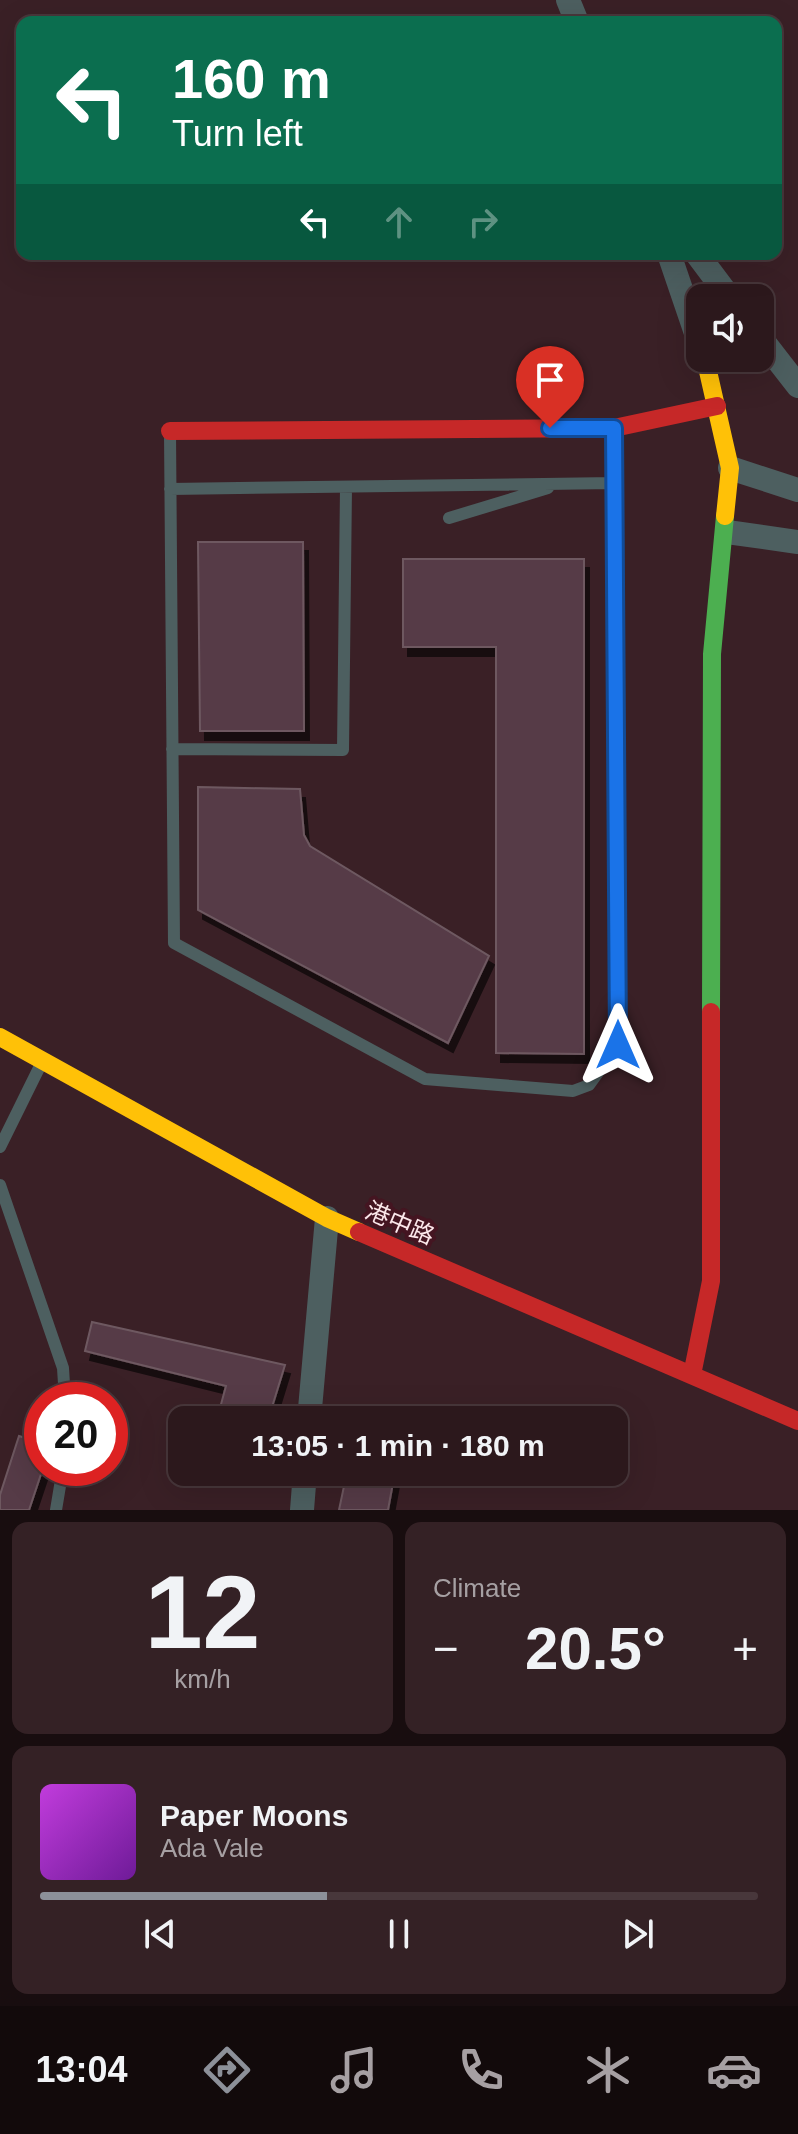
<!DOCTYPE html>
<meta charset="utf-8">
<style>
:root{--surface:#2c181c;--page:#342125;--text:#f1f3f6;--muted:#a6a0a3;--line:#48373b;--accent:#8c9099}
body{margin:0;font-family:Arial,"Noto Sans SC",sans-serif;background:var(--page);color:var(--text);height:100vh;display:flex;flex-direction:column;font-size:30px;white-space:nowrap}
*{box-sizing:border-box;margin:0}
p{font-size:26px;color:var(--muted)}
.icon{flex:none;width:44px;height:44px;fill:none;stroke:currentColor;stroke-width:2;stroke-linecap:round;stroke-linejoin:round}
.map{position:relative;height:1510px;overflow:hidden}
.side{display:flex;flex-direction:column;gap:12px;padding:12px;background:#180d0f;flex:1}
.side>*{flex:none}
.hud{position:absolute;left:16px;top:16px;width:766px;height:244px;border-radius:16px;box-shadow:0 8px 32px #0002,0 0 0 2px var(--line);background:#0b6e4f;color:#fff;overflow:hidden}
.controls{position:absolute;left:686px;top:284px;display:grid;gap:16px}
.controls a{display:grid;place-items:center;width:88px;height:88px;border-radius:16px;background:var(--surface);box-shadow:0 8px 32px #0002,0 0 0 2px var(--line);font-size:40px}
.speed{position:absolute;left:24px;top:1382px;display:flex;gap:16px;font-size:40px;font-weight:700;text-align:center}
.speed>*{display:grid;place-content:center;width:104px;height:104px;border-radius:50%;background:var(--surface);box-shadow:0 8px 32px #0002,0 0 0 2px var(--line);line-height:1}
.speed .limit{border:12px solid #d22;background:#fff;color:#111}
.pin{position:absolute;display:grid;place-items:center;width:68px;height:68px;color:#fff;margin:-82px -34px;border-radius:50% 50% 50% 0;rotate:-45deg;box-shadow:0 0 8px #0007}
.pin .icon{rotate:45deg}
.me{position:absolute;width:88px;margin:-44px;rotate:0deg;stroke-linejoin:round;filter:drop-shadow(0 0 6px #0008)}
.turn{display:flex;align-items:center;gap:28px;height:168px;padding:0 24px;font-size:36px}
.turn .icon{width:104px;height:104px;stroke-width:2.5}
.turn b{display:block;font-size:56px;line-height:68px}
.lanes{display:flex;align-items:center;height:76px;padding:0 24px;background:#0003;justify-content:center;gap:40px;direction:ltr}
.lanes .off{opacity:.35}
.big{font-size:60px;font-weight:700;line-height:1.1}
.side .card{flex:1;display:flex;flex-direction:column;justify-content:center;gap:12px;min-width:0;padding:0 28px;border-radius:16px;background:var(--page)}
.side .dial{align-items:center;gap:0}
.dial b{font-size:104px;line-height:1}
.song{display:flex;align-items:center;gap:24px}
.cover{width:96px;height:96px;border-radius:12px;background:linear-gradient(135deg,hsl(290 70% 55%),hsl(280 70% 35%))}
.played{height:8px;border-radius:4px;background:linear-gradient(90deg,var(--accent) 40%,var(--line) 40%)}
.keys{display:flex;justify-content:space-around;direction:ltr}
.heat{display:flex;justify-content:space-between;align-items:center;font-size:44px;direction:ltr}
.side .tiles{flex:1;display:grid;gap:12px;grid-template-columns:1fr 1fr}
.card:last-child{grid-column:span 2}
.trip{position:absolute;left:168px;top:1406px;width:460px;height:80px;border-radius:16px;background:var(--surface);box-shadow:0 8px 32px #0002,0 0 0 2px var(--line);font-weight:700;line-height:80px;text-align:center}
.tab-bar{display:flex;height:128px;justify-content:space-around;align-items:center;background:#120a0b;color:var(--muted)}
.tab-bar .icon{width:56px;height:56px}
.tab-bar .active{color:var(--accent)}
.tab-bar b{font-size:36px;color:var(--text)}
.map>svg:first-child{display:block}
.building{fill:#563b47;stroke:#6e5961;stroke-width:2;filter:url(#shadow)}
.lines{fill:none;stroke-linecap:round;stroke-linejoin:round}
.lane{stroke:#4d5f60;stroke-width:12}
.street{stroke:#4d5f60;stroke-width:24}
.fast{stroke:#4caf50;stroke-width:18}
.slow{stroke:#ffc107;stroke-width:18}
.jam{stroke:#c62828;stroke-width:18}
.route-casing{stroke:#114b97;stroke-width:20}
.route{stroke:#1a73e8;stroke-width:14}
.labels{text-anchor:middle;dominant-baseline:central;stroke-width:8;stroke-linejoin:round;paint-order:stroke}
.street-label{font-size:24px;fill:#fce8eb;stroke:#441521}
</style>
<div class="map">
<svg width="798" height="1510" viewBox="0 0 798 1510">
<defs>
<filter id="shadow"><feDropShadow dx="5" dy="9" stdDeviation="0" flood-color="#0009"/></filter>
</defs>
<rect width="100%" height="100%" fill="#3a2026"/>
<path class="building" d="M198,542H303L304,731H200Z
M403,559H584V1054L496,1053V647H403Z
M198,787L300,789L304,835L310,846L489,956L448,1043L198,910Z
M92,1322L285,1365L268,1420L217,1419L226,1386L85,1351Z
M19,1436L42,1443L43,1468L29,1510H0V1495Z
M347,1472H395L388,1510H339Z"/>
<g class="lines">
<path class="lane" d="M170,432L174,943L425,1079L573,1091L589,1085L618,1045L614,431
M170,489L614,483
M449,518L548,488
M172,749L343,750L346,487
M0,1147L41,1064
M0,1185L63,1368L65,1400
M56,1510L63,1468"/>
<path class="street" d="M568,0L577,22
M669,254L700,345
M697,254L730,298
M760,337L798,386
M730,468L798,490
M727,532L798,542
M309,1420L327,1218
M302,1510L305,1472"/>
<path class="fast" d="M711,1012L712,654L725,516"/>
<path class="slow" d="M705,358L730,468L725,516
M0,1037L327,1218L359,1232"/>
<path class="jam" d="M170,431L614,428L717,406
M359,1232L798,1421
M692,1375L711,1281V1012"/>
</g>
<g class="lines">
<defs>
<path id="route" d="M550,428H614L618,1045"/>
</defs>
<use href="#route" class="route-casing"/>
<use href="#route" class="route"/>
</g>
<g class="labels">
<g class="street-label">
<text transform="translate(400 1223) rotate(23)">港中路</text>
</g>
</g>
</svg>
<div class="controls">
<a><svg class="icon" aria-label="sound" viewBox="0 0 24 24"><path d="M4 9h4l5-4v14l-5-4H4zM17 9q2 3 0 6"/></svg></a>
</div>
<div class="speed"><div class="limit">20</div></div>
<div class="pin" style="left:550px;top:428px;background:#d93025"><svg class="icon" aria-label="arrive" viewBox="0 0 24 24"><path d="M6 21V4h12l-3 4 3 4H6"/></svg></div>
<svg class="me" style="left:618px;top:1045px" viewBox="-20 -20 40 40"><path d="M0-17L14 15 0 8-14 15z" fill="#1a73e8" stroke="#fff" stroke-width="4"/></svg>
<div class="trip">13:05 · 1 min · 180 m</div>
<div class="hud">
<div class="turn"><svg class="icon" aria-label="left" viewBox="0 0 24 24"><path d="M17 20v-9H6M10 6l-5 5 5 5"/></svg><div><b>160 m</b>Turn left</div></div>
<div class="lanes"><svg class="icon" aria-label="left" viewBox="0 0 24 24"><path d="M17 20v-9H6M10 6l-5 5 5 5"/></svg><svg class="icon off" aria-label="ahead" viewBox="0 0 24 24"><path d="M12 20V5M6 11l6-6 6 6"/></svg><svg class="icon off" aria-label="right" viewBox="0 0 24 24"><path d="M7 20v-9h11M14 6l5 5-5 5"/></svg></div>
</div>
</div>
<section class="side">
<div class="tiles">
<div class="card dial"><b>12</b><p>km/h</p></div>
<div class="card"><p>Climate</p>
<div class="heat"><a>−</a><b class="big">20.5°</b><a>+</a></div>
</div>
<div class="card">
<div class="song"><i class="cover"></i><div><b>Paper Moons</b><p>Ada Vale</p></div></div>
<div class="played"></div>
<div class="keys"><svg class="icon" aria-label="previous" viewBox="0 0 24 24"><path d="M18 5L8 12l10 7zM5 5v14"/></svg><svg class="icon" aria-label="pause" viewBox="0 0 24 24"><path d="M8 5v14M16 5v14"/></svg><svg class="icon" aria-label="next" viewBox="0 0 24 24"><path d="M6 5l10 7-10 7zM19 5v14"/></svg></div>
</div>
</div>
</section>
<nav class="tab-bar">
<b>13:04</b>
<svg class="icon active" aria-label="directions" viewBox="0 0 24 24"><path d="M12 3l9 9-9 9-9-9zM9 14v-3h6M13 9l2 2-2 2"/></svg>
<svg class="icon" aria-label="music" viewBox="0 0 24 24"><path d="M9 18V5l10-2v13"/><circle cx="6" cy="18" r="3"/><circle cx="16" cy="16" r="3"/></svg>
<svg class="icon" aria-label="phone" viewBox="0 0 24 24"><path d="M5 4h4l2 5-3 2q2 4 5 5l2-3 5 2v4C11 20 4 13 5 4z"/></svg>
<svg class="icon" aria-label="climate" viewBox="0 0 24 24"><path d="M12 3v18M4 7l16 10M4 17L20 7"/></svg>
<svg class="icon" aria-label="car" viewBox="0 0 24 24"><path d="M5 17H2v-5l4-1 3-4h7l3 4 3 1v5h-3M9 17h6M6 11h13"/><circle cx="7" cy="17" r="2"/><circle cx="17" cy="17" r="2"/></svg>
</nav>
